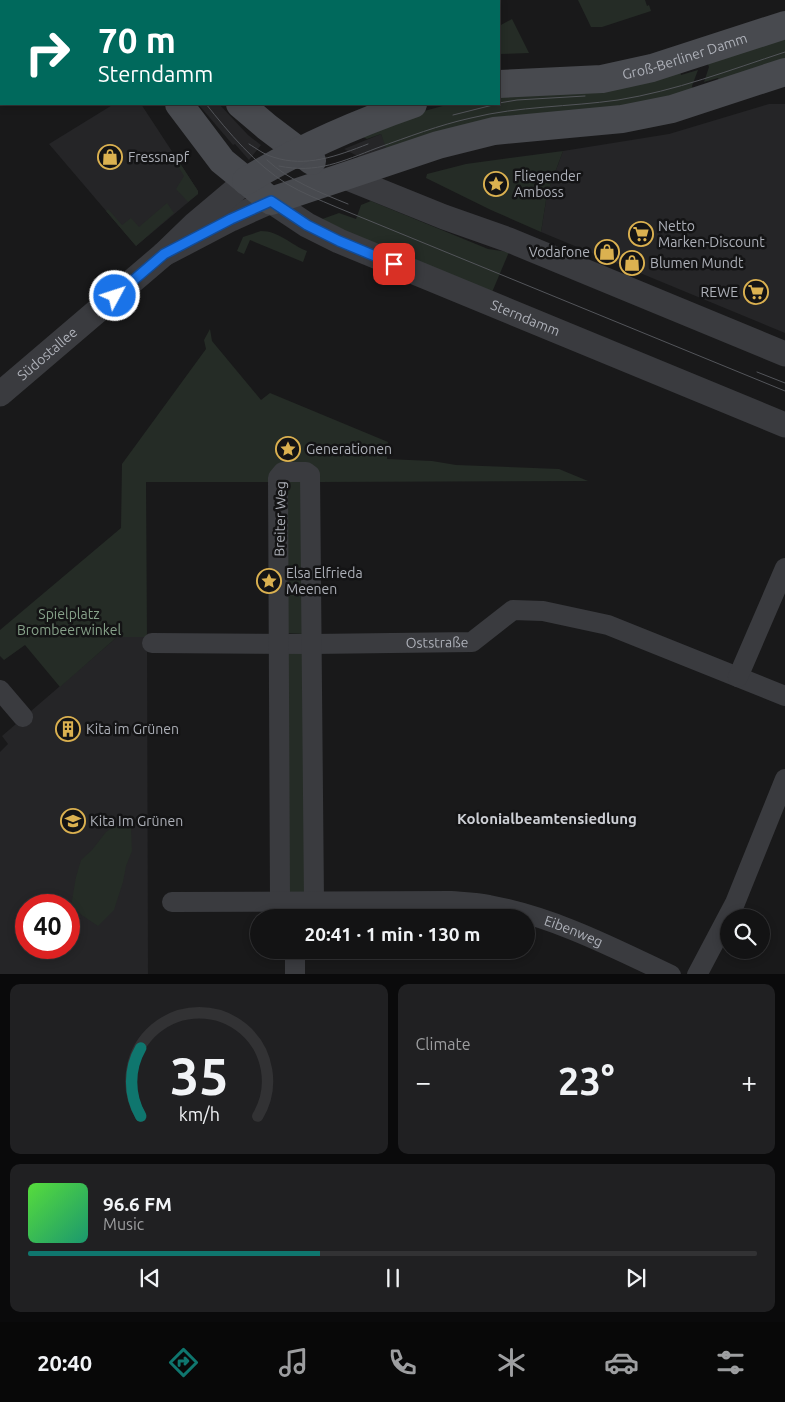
<!DOCTYPE html>
<meta charset="utf-8">
<style>
:root{--surface:#131314;--page:#202022;--text:#f1f3f6;--muted:#9d9ea0;--line:#323234;--accent:#0f766e}
body{margin:0;font-family:Ubuntu,sans-serif;background:var(--page);color:var(--text);height:100vh;display:flex;flex-direction:column;font-size:19px;white-space:nowrap}
*{box-sizing:border-box;margin:0}
p{font-size:16px;color:var(--muted)}
.icon{flex:none;width:28px;height:28px;fill:none;stroke:currentColor;stroke-width:2;stroke-linecap:round;stroke-linejoin:round}
.map{position:relative;height:974px;overflow:hidden}
.side{display:flex;flex-direction:column;gap:10px;padding:10px;background:#0a0a0b;flex:1}
.side>*{flex:none}
.banner{position:absolute;left:0px;top:0px;width:500px;height:105px;box-shadow:0 2px 8px #0003,0 0 0 1px var(--line);background:#00695c;color:#fff;overflow:hidden}
.fabs{position:absolute;left:720px;top:909px;display:grid;gap:10px}
.fabs a{display:grid;place-items:center;width:50px;height:50px;border-radius:50%;background:var(--surface);box-shadow:0 2px 8px #0003,0 0 0 1px var(--line);font-size:25px}
.speed{position:absolute;left:15px;top:894px;display:flex;gap:10px;font-size:25px;font-weight:700;text-align:center}
.speed>*{display:grid;place-content:center;width:65px;height:65px;border-radius:50%;background:var(--surface);box-shadow:0 2px 8px #0003,0 0 0 1px var(--line);line-height:1}
.speed .limit{border:8px solid #d22;background:#fff;color:#111}
.pin{position:absolute;display:grid;place-items:center;width:42px;height:42px;color:#fff;margin:-21px;border-radius:10px;box-shadow:0 2px 8px #0006}
.me{position:absolute;width:55px;margin:-28px;rotate:50deg;stroke-linejoin:round;filter:drop-shadow(0 0 4px #0008)}
.turn{display:flex;align-items:center;gap:18px;height:105px;padding:0 15px;font-size:22px}
.turn .icon{width:65px;height:65px;stroke-width:2.5}
.turn b{display:block;font-size:35px;line-height:42px}
.big{font-size:38px;font-weight:600;line-height:1.1}
.side .card{flex:1;display:flex;flex-direction:column;justify-content:center;gap:8px;min-width:0;padding:0 18px;border-radius:10px;background:var(--page)}
.side .dial{align-items:center;gap:0}
.dial svg{height:130px;overflow:visible;fill:none;stroke:var(--line);stroke-width:7;stroke-linecap:round;text-anchor:middle}
.dial text{fill:var(--text);stroke:none}
.song{display:flex;align-items:center;gap:15px}
.cover{width:60px;height:60px;border-radius:8px;background:linear-gradient(135deg,hsl(110 70% 55%),hsl(160 70% 35%))}
.played{height:5px;border-radius:2px;background:linear-gradient(90deg,var(--accent) 40%,var(--line) 40%)}
.keys{display:flex;justify-content:space-around;direction:ltr}
.heat{display:flex;justify-content:space-between;align-items:center;font-size:28px;direction:ltr}
.side .tiles{flex:1;display:grid;gap:10px;grid-template-columns:1fr 1fr}
.card:last-child{grid-column:span 2}
.trip{position:absolute;left:250px;top:909px;width:285px;height:50px;border-radius:25px;background:var(--surface);box-shadow:0 2px 8px #0003,0 0 0 1px var(--line);font-weight:600;line-height:50px;text-align:center}
.dock{display:flex;height:80px;justify-content:space-around;align-items:center;background:#080808;color:var(--muted)}
.dock .icon{width:35px;height:35px}
.dock .selected{color:var(--accent)}
.dock b{font-size:22px;color:var(--text)}
.map>svg:first-child{display:block}
.built{fill:#252527;fill-rule:evenodd}
.green{fill:#252c26}
.lines{fill:none;stroke-linecap:round;stroke-linejoin:round}
.minor{stroke:#3a3b3f;stroke-width:20}
.tertiary{stroke:#3a3b3f;stroke-width:25}
.secondary{stroke:#484a4f;stroke-width:28}
.tram{stroke:#53555a;stroke-width:1}
.route-casing{stroke:#114b97;stroke-width:12}
.route{stroke:#1a73e8;stroke-width:9}
.labels{text-anchor:middle;dominant-baseline:central;stroke-width:5;stroke-linejoin:round;paint-order:stroke}
.street-label{font-size:14px;fill:#adb0b8;stroke:#141415}
.poi-label{font-size:14px;fill:#adb0b8;stroke:#141415;text-anchor:start}
.park-label{font-size:14px;fill:#86a189;stroke:#141415}
.neighbourhood-label{font-size:15px;font-weight:bold;fill:#cdcfd5;stroke:#141415}
</style>
<div class="map">
<svg width="785" height="975" viewBox="0 0 785 975">
<rect width="100%" height="100%" fill="#19191a"/>
<path class="built" d="M114,104H141L198,191V194L136,246L49,144Z
M198,104H219L248,135L261,145L249,160L235,144L233,145Z
M769,104H785V333L541,232L547,194L563,151L669,134Z
M381,134L387,148L361,158L344,149Z
M117,637H147L148,974H0V752L8,744L2,736ZM26,905H69V948H26Z"/>
<path class="green" d="M578,0H645L647,6L649,5L651,11L602,27H591Z
M512,19L529,53L499,54V26Z
M785,34V63L720,85L718,78L704,82L709,67L706,59Z
M698,70L692,86L694,94L386,148L381,134L367,139L359,135L417,113L450,104H499V95L680,71L681,75Z
M563,151L547,194L541,232L491,210L426,178L427,174L466,164Z
M176,157L198,191V194L188,202L176,189L184,176L174,160Z
M371,201L488,249L509,252L490,297L314,222L339,213L356,219L361,205Z
M167,203L174,213L136,246L106,211L108,209L122,225L131,218L139,227Z
M261,231C279,231 291,245 307,251L303,262L250,240L244,254L237,251L243,237Z
M210,329L212,341L261,400L270,393L388,442L387,459L432,461L456,465L559,469L588,481L316,482L315,473L273,482H146L147,637H117L60,687L25,645L4,660L0,656V630L121,528L122,464L206,349L204,340Z
M286,482H302L304,634L286,633Z
M302,651L306,892L289,893L284,652Z
M125,819L131,828L132,851L126,866L123,882L114,910L98,926L83,916L71,906L76,877L81,860L92,850L106,832Z"/>
<g class="lines">
<g class="minor">
<path d="M237,0V1"/>
<path id="s1" d="M152,643L312,644L472,642L513,610L543,611L608,625L785,696"/>
<path d="M738,677L785,568"/>
<path d="M0,690L23,717"/>
<path d="M280,901L278,478L283,472H306L310,475L314,901"/>
<path id="s2" d="M172,902L451,901C464,902 477,902 489,905C554,917 612,947 671,975"/>
<path d="M295,975V950"/>
<path d="M697,975L735,903L785,779"/>
</g>
<g class="tertiary">
<path d="M345,177L444,217L509,240L785,354"/>
<path id="s3" d="M164,254L231,219L271,201L307,225L339,241L785,425"/>
<path id="s4" d="M0,394L164,254L195,224L246,181"/>
</g>
<g class="secondary">
<path d="M105,0L106,1"/>
<path d="M160,0V1"/>
<path id="s5" d="M499,84L602,79L652,68L785,25"/>
<path d="M179,104L222,161L271,201L438,145L494,131L622,119L672,109L785,72"/>
<path d="M240,104L267,127L312,161"/>
<path d="M246,181C298,149 355,124 413,104"/>
</g>
<path class="tram" d="M127,0L128,1
M137,0V1
M499,103L517,100L585,96
M206,104C229,133 255,164 287,184C302,193 320,200 336,207L785,391
M453,115L497,104
M249,144C257,149 265,155 273,157C306,168 337,156 368,144
M267,160C288,180 321,193 348,204
M279,166C317,174 343,161 377,148C408,137 439,125 471,118C519,106 569,107 618,100C675,91 730,70 785,52
M757,372L785,383"/>
</g>
<g class="lines">
<defs>
<path id="route" d="M115,296L164,254L231,219L271,201L307,225L339,241L394,264"/>
</defs>
<use href="#route" class="route-casing"/>
<use href="#route" class="route"/>
</g>
<defs>
<symbol id="shop-ring" viewBox="-11 -11 22 22"><circle r="9.5" fill="#141415" stroke="#dbb150" stroke-width="1.5"/><path d="M-5-2.5h2.3a2.7 3.5 0 0 1 5.4 0H5L5.5 6h-11ZM-1.5-2.5h3a1.5 2.3 0 0 0-3 0Z" fill="#dbb150"/></symbol>
<symbol id="sight-ring" viewBox="-11 -11 22 22"><circle r="9.5" fill="#141415" stroke="#dbb150" stroke-width="1.5"/><path d="M0-6L1.8-2.2L6-1.7L2.9 1.2L3.7 5.4L0 3.3L-3.7 5.4L-2.9 1.2L-6-1.7L-1.8-2.2Z" fill="#dbb150"/></symbol>
<symbol id="supermarket-ring" viewBox="-11 -11 22 22"><circle r="9.5" fill="#141415" stroke="#dbb150" stroke-width="1.5"/><path d="M-6-5.5h2.5l.6 2H6L4.5 2H-2.5L-4.4-4H-6ZM-1.5 3.2a1.3 1.3 0 1 0 .1 0ZM3 3.2a1.3 1.3 0 1 0 .1 0Z" fill="#dbb150"/></symbol>
<symbol id="building-ring" viewBox="-11 -11 22 22"><circle r="9.5" fill="#141415" stroke="#dbb150" stroke-width="1.5"/><path d="M-4-6H4V6H1V3H-1V6H-4ZM-2.5-4.3h1.7v1.8h-1.7ZM.8-4.3h1.7v1.8H.8ZM-2.5-1h1.7V.8h-1.7ZM.8-1h1.7V.8H.8Z" fill="#dbb150"/></symbol>
<symbol id="school-ring" viewBox="-11 -11 22 22"><circle r="9.5" fill="#141415" stroke="#dbb150" stroke-width="1.5"/><path d="M0-5L7-2L0 1L-7-2ZM-4 1L0 2.5L4 1V4Q0 6-4 4Z" fill="#dbb150"/></symbol>
</defs>
<g fill-rule="evenodd">
<use href="#shop-ring" x="96" y="143" width="28" height="28"/>
<use href="#sight-ring" x="482" y="170" width="28" height="28"/>
<use href="#supermarket-ring" x="627" y="220" width="28" height="28"/>
<use href="#shop-ring" x="593" y="238" width="28" height="28"/>
<use href="#shop-ring" x="618" y="249" width="28" height="28"/>
<use href="#supermarket-ring" x="742" y="278" width="28" height="28"/>
<use href="#sight-ring" x="274" y="435" width="28" height="28"/>
<use href="#sight-ring" x="255" y="567" width="28" height="28"/>
<use href="#building-ring" x="54" y="715" width="28" height="28"/>
<use href="#school-ring" x="59" y="807" width="28" height="28"/>
</g>
<g class="labels">
<g class="street-label">
<text stroke="none"><textPath href="#s5" startOffset="189">Groß-Berliner Damm</textPath></text>
<text stroke="none"><textPath href="#s3" startOffset="400">Sterndamm</textPath></text>
<text stroke="none"><textPath href="#s4" startOffset="62">Südostallee</textPath></text>
<text transform="translate(280 519) rotate(-89)">Breiter Weg</text>
<text stroke="none"><textPath href="#s1" startOffset="285">Oststraße</textPath></text>
<text stroke="none"><textPath href="#s2" startOffset="406">Eibenweg</textPath></text>
</g>
<g class="poi-label">
<text x="128" y="157">Fressnapf</text>
<text x="514" y="176">Fliegender<tspan x="514" dy="16">Amboss</tspan></text>
<text x="658" y="226">Netto<tspan x="658" dy="16">Marken-Discount</tspan></text>
<text x="590" y="252" text-anchor="end">Vodafone</text>
<text x="650" y="263">Blumen Mundt</text>
<text x="738" y="292" text-anchor="end">REWE</text>
<text x="306" y="449">Generationen</text>
<text x="286" y="573">Elsa Elfrieda<tspan x="286" dy="16">Meenen</tspan></text>
<text x="86" y="729">Kita im Grünen</text>
<text x="90" y="821">Kita Im Grünen</text>
</g>
<g class="park-label">
<text x="69" y="614">Spielplatz<tspan x="69" dy="16">Brombeerwinkel</tspan></text>
</g>
<g class="neighbourhood-label">
<text x="547" y="818">Kolonialbeamtensiedlung</text>
</g>
</g>
</svg>
<div class="fabs">
<a><svg class="icon" aria-label="search" viewBox="0 0 24 24"><circle cx="10" cy="10" r="6"/><path d="M15 15l6 6"/></svg></a>
</div>
<div class="speed"><div class="limit">40</div></div>
<div class="pin" style="left:394px;top:264px;background:#d93025"><svg class="icon" aria-label="arrive" viewBox="0 0 24 24"><path d="M6 21V4h12l-3 4 3 4H6"/></svg></div>
<svg class="me" style="left:115px;top:296px" viewBox="-20 -20 40 40"><circle r="17" fill="#1a73e8" stroke="#fff" stroke-width="3"/><path d="M0-11L8 9 0 5-8 9z" fill="#fff"/></svg>
<div class="trip">20:41 · 1 min · 130 m</div>
<div class="banner">
<div class="turn"><svg class="icon" aria-label="right" viewBox="0 0 24 24"><path d="M7 20v-9h11M14 6l5 5-5 5"/></svg><div><b>70 m</b>Sterndamm</div></div>
</div>
</div>
<section class="side">
<div class="tiles">
<div class="card dial"><svg viewBox="0 0 100 80">
<path d="M14 69A42 42 0 1 1 86 69"/>
<path d="M14 69A42 42 0 0 1 14 27" stroke="#0f766e"/>
<text x="50" y="56" font-size="32" font-weight="700">35</text>
<text x="50" y="72" font-size="11">km/h</text>
</svg></div>
<div class="card"><p>Climate</p>
<div class="heat"><a>−</a><b class="big">23°</b><a>+</a></div>
</div>
<div class="card">
<div class="song"><i class="cover"></i><div><b>96.6 FM</b><p>Music</p></div></div>
<div class="played"></div>
<div class="keys"><svg class="icon" aria-label="previous" viewBox="0 0 24 24"><path d="M18 5L8 12l10 7zM5 5v14"/></svg><svg class="icon" aria-label="pause" viewBox="0 0 24 24"><path d="M8 5v14M16 5v14"/></svg><svg class="icon" aria-label="next" viewBox="0 0 24 24"><path d="M6 5l10 7-10 7zM19 5v14"/></svg></div>
</div>
</div>
</section>
<nav class="dock">
<b>20:40</b>
<svg class="icon selected" aria-label="directions" viewBox="0 0 24 24"><path d="M12 3l9 9-9 9-9-9zM9 14v-3h6M13 9l2 2-2 2"/></svg>
<svg class="icon" aria-label="music" viewBox="0 0 24 24"><path d="M9 18V5l10-2v13"/><circle cx="6" cy="18" r="3"/><circle cx="16" cy="16" r="3"/></svg>
<svg class="icon" aria-label="phone" viewBox="0 0 24 24"><path d="M5 4h4l2 5-3 2q2 4 5 5l2-3 5 2v4C11 20 4 13 5 4z"/></svg>
<svg class="icon" aria-label="climate" viewBox="0 0 24 24"><path d="M12 3v18M4 7l16 10M4 17L20 7"/></svg>
<svg class="icon" aria-label="car" viewBox="0 0 24 24"><path d="M5 17H2v-5l4-1 3-4h7l3 4 3 1v5h-3M9 17h6M6 11h13"/><circle cx="7" cy="17" r="2"/><circle cx="17" cy="17" r="2"/></svg>
<svg class="icon" aria-label="filters" viewBox="0 0 24 24"><path d="M4 7h16M4 17h16"/><circle cx="9" cy="7" r="2"/><circle cx="15" cy="17" r="2"/></svg>
</nav>
